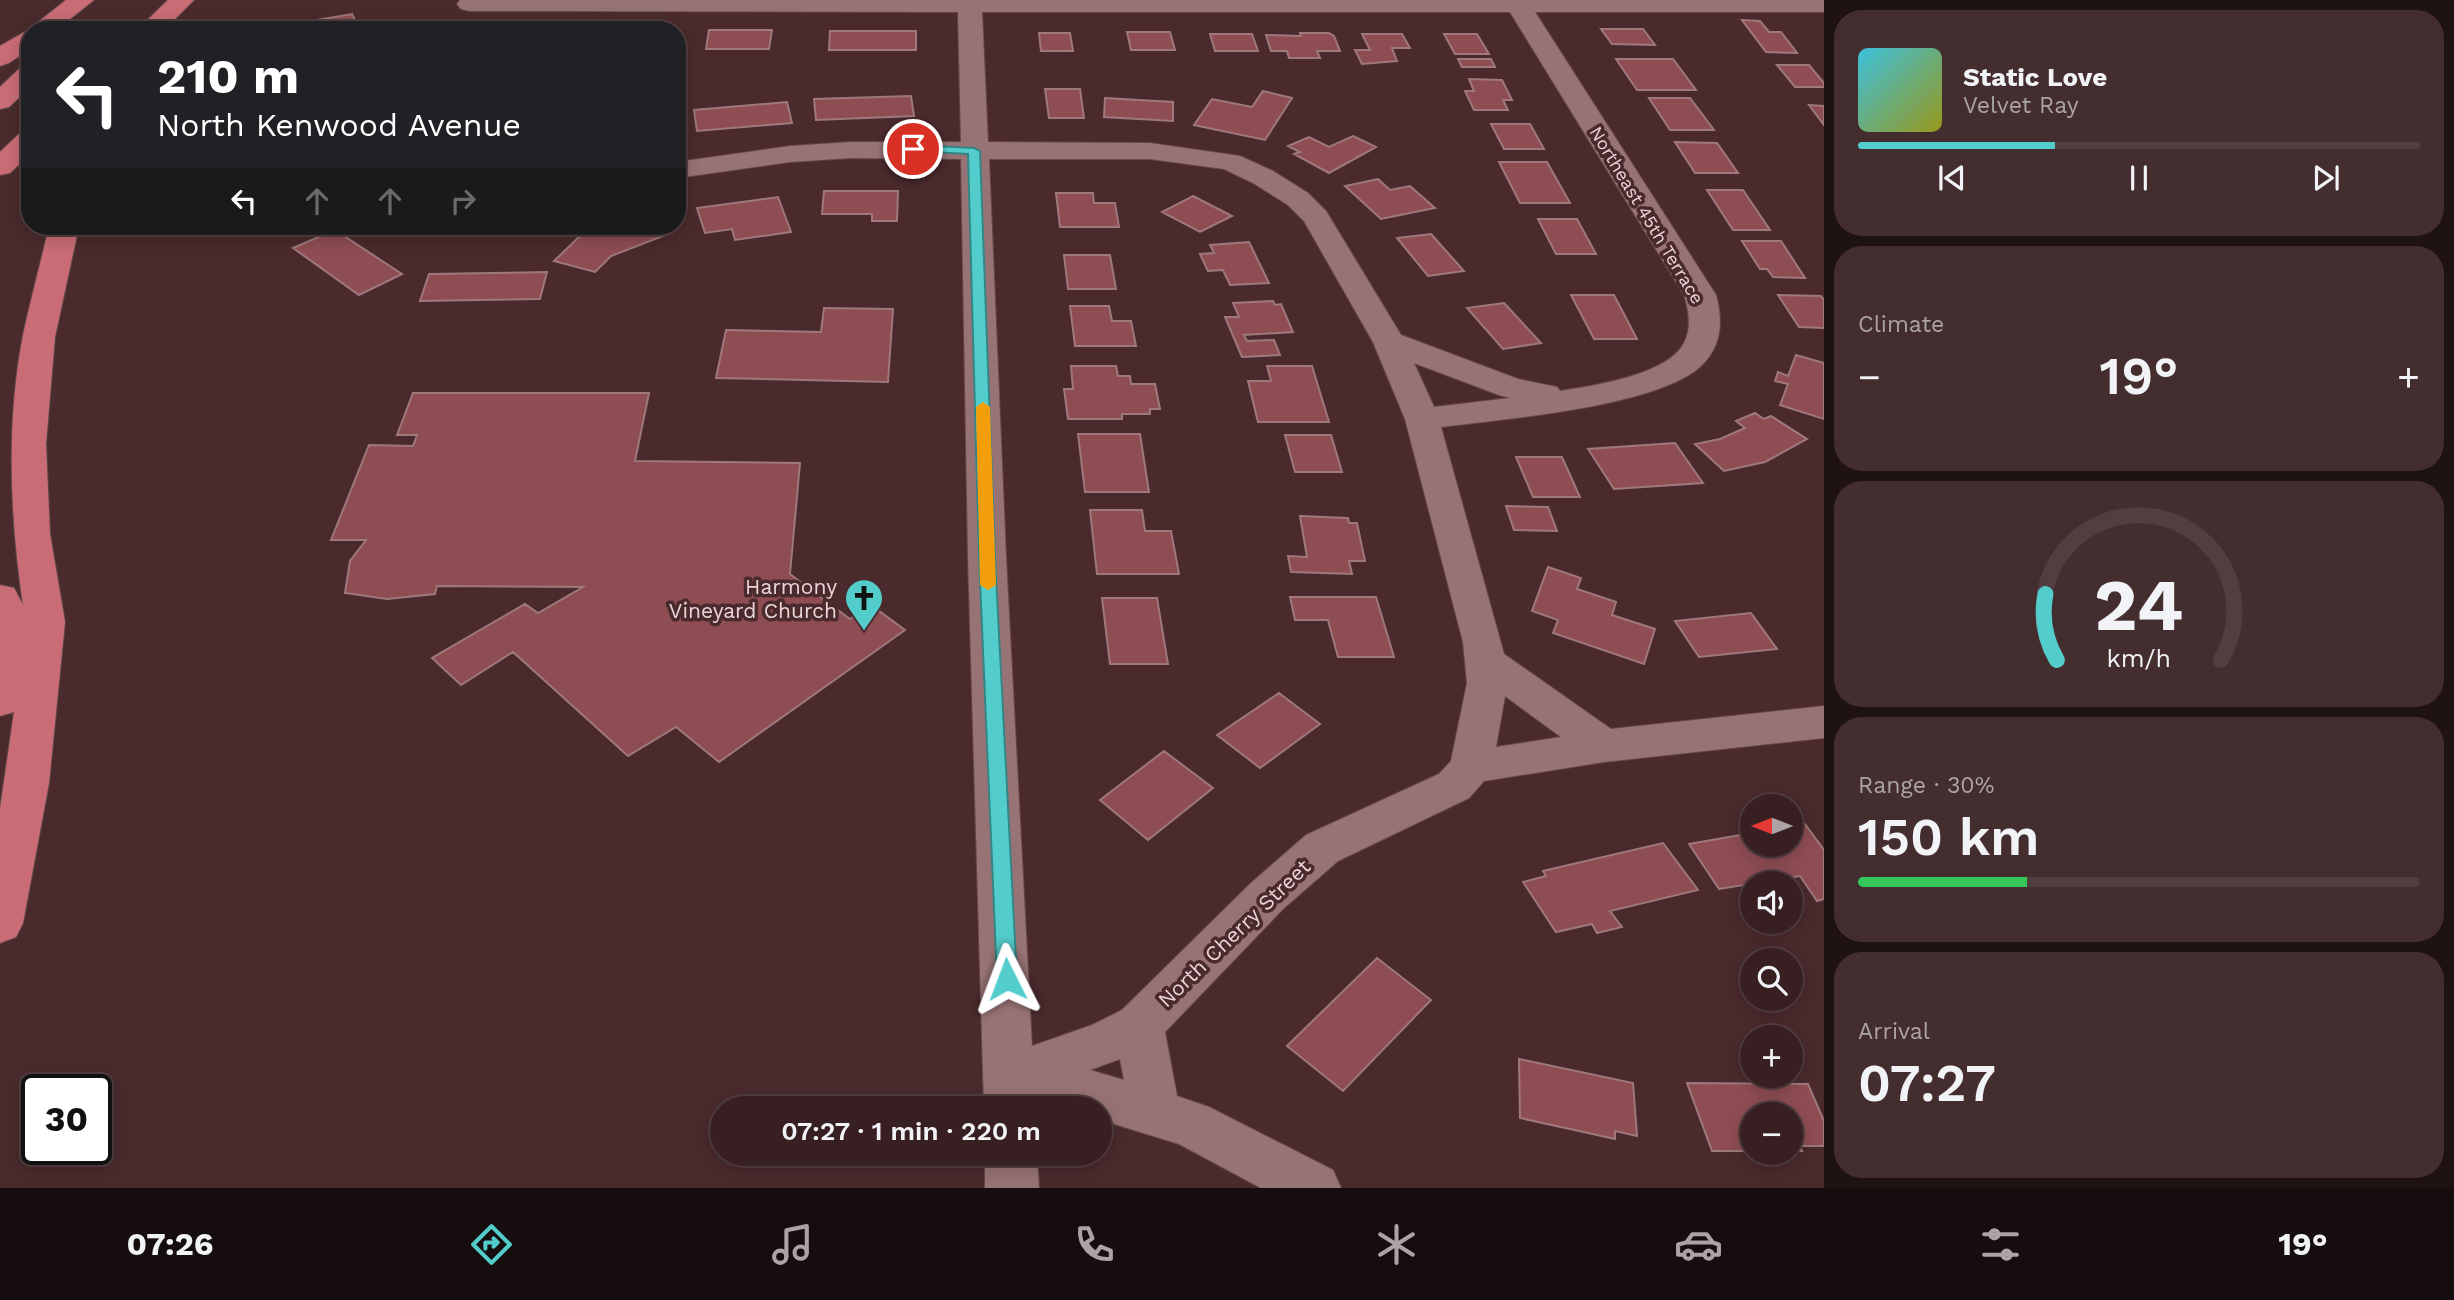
<!DOCTYPE html>
<meta charset="utf-8">
<style>
:root{--surface:#382022;--page:#432d2f;--text:#f1f3f6;--muted:#aba3a5;--line:#523e40;--accent:#52cdcc}
body{margin:0;font-family:"Work Sans",sans-serif;background:var(--page);color:var(--text);height:100vh;display:flex;flex-direction:column;font-size:26px;white-space:nowrap}
*{box-sizing:border-box;margin:0}
p{font-size:23px;color:var(--muted)}
.icon{flex:none;width:38px;height:38px;fill:none;stroke:currentColor;stroke-width:2;stroke-linecap:round;stroke-linejoin:round}
.map{position:relative;flex:1;overflow:hidden}
.details{display:flex;flex-direction:column;gap:10px;padding:10px;background:#1f1213;width:630px}
.details>*{flex:none}
.top-card{position:absolute;left:21px;top:21px;width:665px;height:214px;border-radius:28px;box-shadow:0 4px 18px #0003,0 0 0 2px var(--line);background:#202124;color:#fff;overflow:hidden}
.needle{width:46px;rotate:270deg}
.fabs{position:absolute;left:1740px;top:794px;display:grid;gap:14px}
.fabs a{display:grid;place-items:center;width:63px;height:63px;border-radius:50%;background:var(--surface);box-shadow:0 4px 18px #0003,0 0 0 2px var(--line);font-size:35px}
.speed{position:absolute;left:21px;top:1074px;display:flex;gap:14px;font-size:35px;font-weight:700;text-align:center}
.speed>*{display:grid;place-content:center;width:91px;height:91px;border-radius:50%;background:var(--surface);box-shadow:0 4px 18px #0003,0 0 0 2px var(--line);line-height:1}
.speed .limit{border:4px solid #111;border-radius:10px;background:#fff;color:#111}
.pin{position:absolute;display:grid;place-items:center;width:60px;height:60px;color:#fff;margin:-30px;border:4px solid #fff;border-radius:50%;box-shadow:0 2px 7px #0007}
.me{position:absolute;width:77px;margin:-38px;rotate:357deg;stroke-linejoin:round;filter:drop-shadow(0 0 5px #0008)}
.turn{display:flex;align-items:center;gap:24px;height:147px;padding:0 21px;font-size:32px}
.turn .icon{width:91px;height:91px;stroke-width:2.5}
.turn b{display:block;font-size:49px;line-height:60px}
.lanes{display:flex;align-items:center;height:66px;padding:0 21px;background:#0003;justify-content:center;gap:35px;direction:ltr}
.lanes .off{opacity:.35}
.big{font-size:52px;font-weight:600;line-height:1.1}
.details .tile{flex:1;display:flex;flex-direction:column;justify-content:center;gap:10px;min-width:0;padding:0 24px;border-radius:28px;background:var(--page)}
.details .dial{align-items:center;gap:0}
.dial svg{height:182px;overflow:visible;fill:none;stroke:var(--line);stroke-width:7;stroke-linecap:round;text-anchor:middle}
.dial text{fill:var(--text);stroke:none}
.song{display:flex;align-items:center;gap:21px}
.cover{width:84px;height:84px;border-radius:10px;background:linear-gradient(135deg,hsl(190 70% 55%),hsl(60 70% 35%))}
.played{height:7px;border-radius:4px;background:linear-gradient(90deg,var(--accent) 35%,var(--line) 35%)}
.keys{display:flex;justify-content:space-around;direction:ltr}
.heat{display:flex;justify-content:space-between;align-items:center;font-size:38px;direction:ltr}
.charge{height:10px;border-radius:5px;background:linear-gradient(90deg,#34c759 30%,var(--line) 0)}
.trip{position:absolute;left:710px;top:1096px;width:402px;height:70px;border-radius:35px;background:var(--surface);box-shadow:0 4px 18px #0003,0 0 0 2px var(--line);font-weight:600;line-height:70px;text-align:center}
.dock{display:flex;height:112px;justify-content:space-around;align-items:center;background:#160d0e;color:var(--muted)}
.dock .icon{width:49px;height:49px}
.dock .selected{color:var(--accent)}
.dock b{font-size:32px;color:var(--text)}
main{display:flex;flex:1;min-height:0}
.map>svg:first-child{display:block}
.building{fill:#8e4d53;stroke:#9e787b;stroke-width:2}
.lines{fill:none;stroke-linecap:round;stroke-linejoin:round}
.minor-casing{stroke:#64494b;stroke-width:2}
.motorway-casing{stroke:#64494b;stroke-width:2}
.minor{fill:#987375;fill-rule:evenodd}
.motorway{fill:#c96c75;fill-rule:evenodd}
.route{fill:#52cdcc;stroke:#358585;stroke-width:2}
.slow{fill:#f59e0b}
.labels{text-anchor:middle;dominant-baseline:central;stroke-width:7;stroke-linejoin:round;paint-order:stroke}
.far-street-label{font-size:18px;fill:#ebd6d7;stroke:#4a2a2d}
.poi-label{font-size:21px;fill:#ebd6d7;stroke:#4a2a2d;text-anchor:end}
.street-label{font-size:21px;fill:#ebd6d7;stroke:#4a2a2d}
</style>
<main>
<div class="map">
<svg width="1824" height="1188" viewBox="0 0 1824 1188">
<rect width="100%" height="100%" fill="#4a2a2d"/>
<path class="building" d="M352,14L360,30H315L311,21Z
M1742,20L1760,21L1769,32H1781L1797,53L1766,52Z
M1601,29H1643L1655,45L1612,44Z
M709,30H772L769,49H706Z
M830,31H916V50H829Z
M1127,32H1170L1175,50H1131Z
M1039,33H1070L1073,51H1041Z
M1300,33H1329L1334,36L1340,51H1317L1320,58H1289L1287,51H1271L1266,35L1301,36Z
M1210,34H1252L1258,51H1215Z
M1362,34H1402L1410,48H1392L1397,61L1362,64L1355,50H1370Z
M1444,34H1477L1489,54H1455Z
M1458,59H1491L1495,67H1462Z
M1616,59H1673L1696,90H1637Z
M1777,65H1809L1824,83V87H1795Z
M1469,79L1502,80L1512,100H1503L1508,110H1474L1465,91H1474Z
M1045,89H1080L1084,118H1049Z
M1263,91L1292,98L1265,140L1194,125L1212,99L1252,107Z
M911,96L914,116L816,120L814,99Z
M1105,98L1173,102V121L1104,117Z
M1649,98H1690L1714,130H1670Z
M787,102L792,123L697,131L694,110Z
M1809,105L1824,106V125Z
M1491,124H1530L1544,149H1504Z
M1353,136L1376,147L1329,173L1294,154L1300,152L1288,146L1309,137L1329,147Z
M1675,142L1717,143L1738,173H1695Z
M1499,162H1547L1570,203H1520Z
M1378,179L1390,190L1410,186L1435,208L1381,219L1345,186Z
M1707,190H1743L1770,230H1733Z
M824,191H898L897,221H872V214H822Z
M1056,193H1093L1094,203H1115L1119,227H1060Z
M1193,196L1232,216L1200,232L1162,212Z
M778,197L791,232L735,240L732,229L705,233L697,208Z
M1538,219H1577L1596,254H1556Z
M612,226H663L671,233L611,256L595,272L554,261L579,237Z
M335,230L402,274L359,295L293,248Z
M1431,234L1464,271L1428,276L1397,238Z
M1742,241H1781L1805,278L1773,277L1767,269H1760Z
M1249,242L1269,283L1230,285L1223,270L1208,271L1200,254L1214,253L1210,245Z
M1064,255H1110L1116,289H1068Z
M547,272L540,299L420,301L429,274Z
M1571,295H1614L1637,339H1594Z
M1778,295L1821,296L1824,300V328L1799,327Z
M1273,301L1275,305L1281,304L1293,332L1244,335L1247,341L1274,340L1280,355L1242,357L1225,317H1239L1233,303Z
M1504,303L1541,343L1503,349L1467,308Z
M1070,306H1109L1112,321H1131L1136,346H1075Z
M824,308L893,309L888,382L716,378L726,330L821,332Z
M1796,355L1824,363V419L1780,405L1788,384L1775,381L1778,372L1788,376Z
M1071,366H1116L1118,376H1130L1131,384H1155L1160,409H1150V414H1122V419H1068L1064,389H1073Z
M1267,366H1312L1329,422H1258L1248,381H1271Z
M413,393H649L635,461L800,463L790,574L850,619L871,605L905,630L719,762L676,727L628,756L513,652L461,685L432,658L525,604L538,613L583,587L437,586L435,594L387,599L345,593L350,561L366,540H331L369,445L413,446L417,435H397Z
M1755,413L1764,419L1771,416L1807,439L1765,462L1724,471L1695,444L1720,439L1745,428L1736,421Z
M1078,434H1140L1149,492H1085Z
M1285,435H1331L1342,472H1295Z
M1675,443L1703,483L1614,489L1588,449Z
M1516,457H1562L1580,497H1533Z
M1506,506L1548,507L1557,531L1514,530Z
M1090,510H1142L1145,531H1171L1179,574H1097Z
M1300,516L1348,518L1349,523H1357L1365,561H1349L1352,574L1291,572L1288,556L1307,557Z
M1548,567L1581,578L1577,589L1616,602L1612,615L1655,629L1644,664L1553,633L1558,620L1532,611Z
M1290,597H1376L1394,657H1338L1328,620H1295Z
M1102,598H1157L1168,664H1110Z
M1751,613L1777,649L1699,657L1675,621Z
M1279,693L1320,724L1260,768L1217,735Z
M1164,751L1213,788L1148,840L1100,800Z
M1805,824L1824,850V899L1817,901L1800,876L1719,889L1689,844L1752,833V845H1790V827Z
M1663,843L1698,890L1610,911L1622,927L1597,933L1592,924L1556,932L1523,882L1546,876L1543,871Z
M1377,958L1431,1000L1343,1091L1287,1046Z
M1519,1059L1633,1083L1637,1136L1615,1131V1139L1520,1118Z
M1687,1083L1808,1084L1824,1121V1146H1800L1802,1151H1790V1115H1752V1151H1712Z"/>
<g class="lines">
<defs>
<path id="minor" d="M460,0H1824V12H1535L1716,295C1723,321 1722,345 1702,365C1659,407 1503,419 1441,427L1504,654L1611,729L1824,706V738L1604,762L1484,781L1469,798L1338,861L1283,909L1165,1032L1177,1096L1209,1107L1333,1170L1341,1188H1261L1179,1144L1101,1120V1108H1049L1035,1105L1036,1108H984L968,557L961,159L851,158L790,162L677,178V162L790,146L851,142H961L958,12L469,11L461,9L457,4ZM982,12H1510L1684,295C1689,311 1692,328 1684,343C1668,375 1592,386 1560,391L1557,387L1518,379L1401,335L1326,211L1308,193L1273,171L1240,156L1150,143L988,142ZM989,159H1150L1224,169L1253,183L1288,205L1304,221L1373,342L1405,419L1463,642L1467,683L1451,761L1439,774L1306,835L1251,883L1122,1010L1092,1025L1032,1046L1006,557ZM1414,363L1499,395L1510,398L1434,407ZM1505,696L1561,737L1496,747ZM1120,1059L1124,1080L1090,1070Z
M985,1153H1037L1039,1188H985Z"/>
<path id="motorway" d="M66,0H94L56,30H30V49L9,63L0,66V46L28,30Z
M168,0H194L164,30H137Z
M30,64V87L9,107L0,109V87L21,67Z
M30,131V154L10,173L0,175V152L20,133Z
M49,226H79L55,337L46,444L50,534L65,622L49,783L23,923L16,937L0,943V809L14,712L0,716V585L14,588L23,605C10,517 6,423 23,335C31,298 41,262 49,226Z"/>
</defs>
<use href="#minor" class="minor-casing"/>
<use href="#motorway" class="motorway-casing"/>
<use href="#minor" class="minor"/>
<use href="#motorway" class="motorway"/>
</g>
<path class="route" d="M913,145L974,148L980,151L995,557L1017,979L1014,985L1007,987L1000,985L997,979L979,557L968,154L909,151L907,149Z"/>
<path class="slow" d="M983,402L990,407L996,585L988,590L980,585L976,407Z"/>
<defs>
<symbol id="church-pin" viewBox="-11 -11 22 30"><path d="M0 17L-7.5 6A9.5 9.5 0 1 1 7.5 6Z" fill="#52cdcc" stroke="#4a2a2d"/><path d="M-1.2-6h2.4v3.5h3.3v2.4h-3.3V6h-2.4V-.1h-3.3v-2.4h3.3Z" fill="#111"/></symbol>
</defs>
<g fill-rule="evenodd">
<use href="#church-pin" x="842" y="576" width="44" height="60"/>
</g>
<g class="labels">
<g class="far-street-label">
<text transform="translate(1647 215) rotate(59)">Northeast 45th Terrace</text>
</g>
<g class="poi-label">
<text x="837" y="586">Harmony<tspan x="837" dy="24">Vineyard Church</tspan></text>
</g>
<g class="street-label">
<text transform="translate(1234 933) rotate(-44)">North Cherry Street</text>
</g>
</g>
</svg>
<div class="fabs">
<a><svg class="needle" viewBox="-14 -14 28 28"><path d="M0-13l5 13h-10z" fill="#e53935"/><path d="M0 13l5-13h-10z" fill="#aba3a5"/></svg></a>
<a><svg class="icon" aria-label="sound" viewBox="0 0 24 24"><path d="M4 9h4l5-4v14l-5-4H4zM17 9q2 3 0 6"/></svg></a>
<a><svg class="icon" aria-label="search" viewBox="0 0 24 24"><circle cx="10" cy="10" r="6"/><path d="M15 15l6 6"/></svg></a>
<a>+</a>
<a>−</a>
</div>
<div class="speed"><div class="limit">30</div></div>
<div class="pin" style="left:913px;top:149px;background:#d93025"><svg class="icon" aria-label="arrive" viewBox="0 0 24 24"><path d="M6 21V4h12l-3 4 3 4H6"/></svg></div>
<svg class="me" style="left:1007px;top:979px" viewBox="-20 -20 40 40"><path d="M0-17L14 15 0 8-14 15z" fill="#52cdcc" stroke="#fff" stroke-width="4"/></svg>
<div class="trip">07:27 · 1 min · 220 m</div>
<div class="top-card">
<div class="turn"><svg class="icon" aria-label="left" viewBox="0 0 24 24"><path d="M17 20v-9H6M10 6l-5 5 5 5"/></svg><div><b>210 m</b>North Kenwood Avenue</div></div>
<div class="lanes"><svg class="icon" aria-label="left" viewBox="0 0 24 24"><path d="M17 20v-9H6M10 6l-5 5 5 5"/></svg><svg class="icon off" aria-label="ahead" viewBox="0 0 24 24"><path d="M12 20V5M6 11l6-6 6 6"/></svg><svg class="icon off" aria-label="ahead" viewBox="0 0 24 24"><path d="M12 20V5M6 11l6-6 6 6"/></svg><svg class="icon off" aria-label="right" viewBox="0 0 24 24"><path d="M7 20v-9h11M14 6l5 5-5 5"/></svg></div>
</div>
</div>
<section class="details">
<div class="tile">
<div class="song"><i class="cover"></i><div><b>Static Love</b><p>Velvet Ray</p></div></div>
<div class="played"></div>
<div class="keys"><svg class="icon" aria-label="previous" viewBox="0 0 24 24"><path d="M18 5L8 12l10 7zM5 5v14"/></svg><svg class="icon" aria-label="pause" viewBox="0 0 24 24"><path d="M8 5v14M16 5v14"/></svg><svg class="icon" aria-label="next" viewBox="0 0 24 24"><path d="M6 5l10 7-10 7zM19 5v14"/></svg></div>
</div>
<div class="tile"><p>Climate</p>
<div class="heat"><a>−</a><b class="big">19°</b><a>+</a></div>
</div>
<div class="tile dial"><svg viewBox="0 0 100 80">
<path d="M14 69A42 42 0 1 1 86 69"/>
<path d="M14 69A42 42 0 0 1 9 40" stroke="#52cdcc"/>
<text x="50" y="56" font-size="32" font-weight="700">24</text>
<text x="50" y="72" font-size="11">km/h</text>
</svg></div>
<div class="tile"><p>Range · 30%</p><b class="big">150 km</b><div class="charge"></div></div>
<div class="tile"><p>Arrival</p><b class="big">07:27</b></div>
</section>
</main>
<nav class="dock">
<b>07:26</b>
<svg class="icon selected" aria-label="directions" viewBox="0 0 24 24"><path d="M12 3l9 9-9 9-9-9zM9 14v-3h6M13 9l2 2-2 2"/></svg>
<svg class="icon" aria-label="music" viewBox="0 0 24 24"><path d="M9 18V5l10-2v13"/><circle cx="6" cy="18" r="3"/><circle cx="16" cy="16" r="3"/></svg>
<svg class="icon" aria-label="phone" viewBox="0 0 24 24"><path d="M5 4h4l2 5-3 2q2 4 5 5l2-3 5 2v4C11 20 4 13 5 4z"/></svg>
<svg class="icon" aria-label="climate" viewBox="0 0 24 24"><path d="M12 3v18M4 7l16 10M4 17L20 7"/></svg>
<svg class="icon" aria-label="car" viewBox="0 0 24 24"><path d="M5 17H2v-5l4-1 3-4h7l3 4 3 1v5h-3M9 17h6M6 11h13"/><circle cx="7" cy="17" r="2"/><circle cx="17" cy="17" r="2"/></svg>
<svg class="icon" aria-label="filters" viewBox="0 0 24 24"><path d="M4 7h16M4 17h16"/><circle cx="9" cy="7" r="2"/><circle cx="15" cy="17" r="2"/></svg>
<b>19°</b>
</nav>
